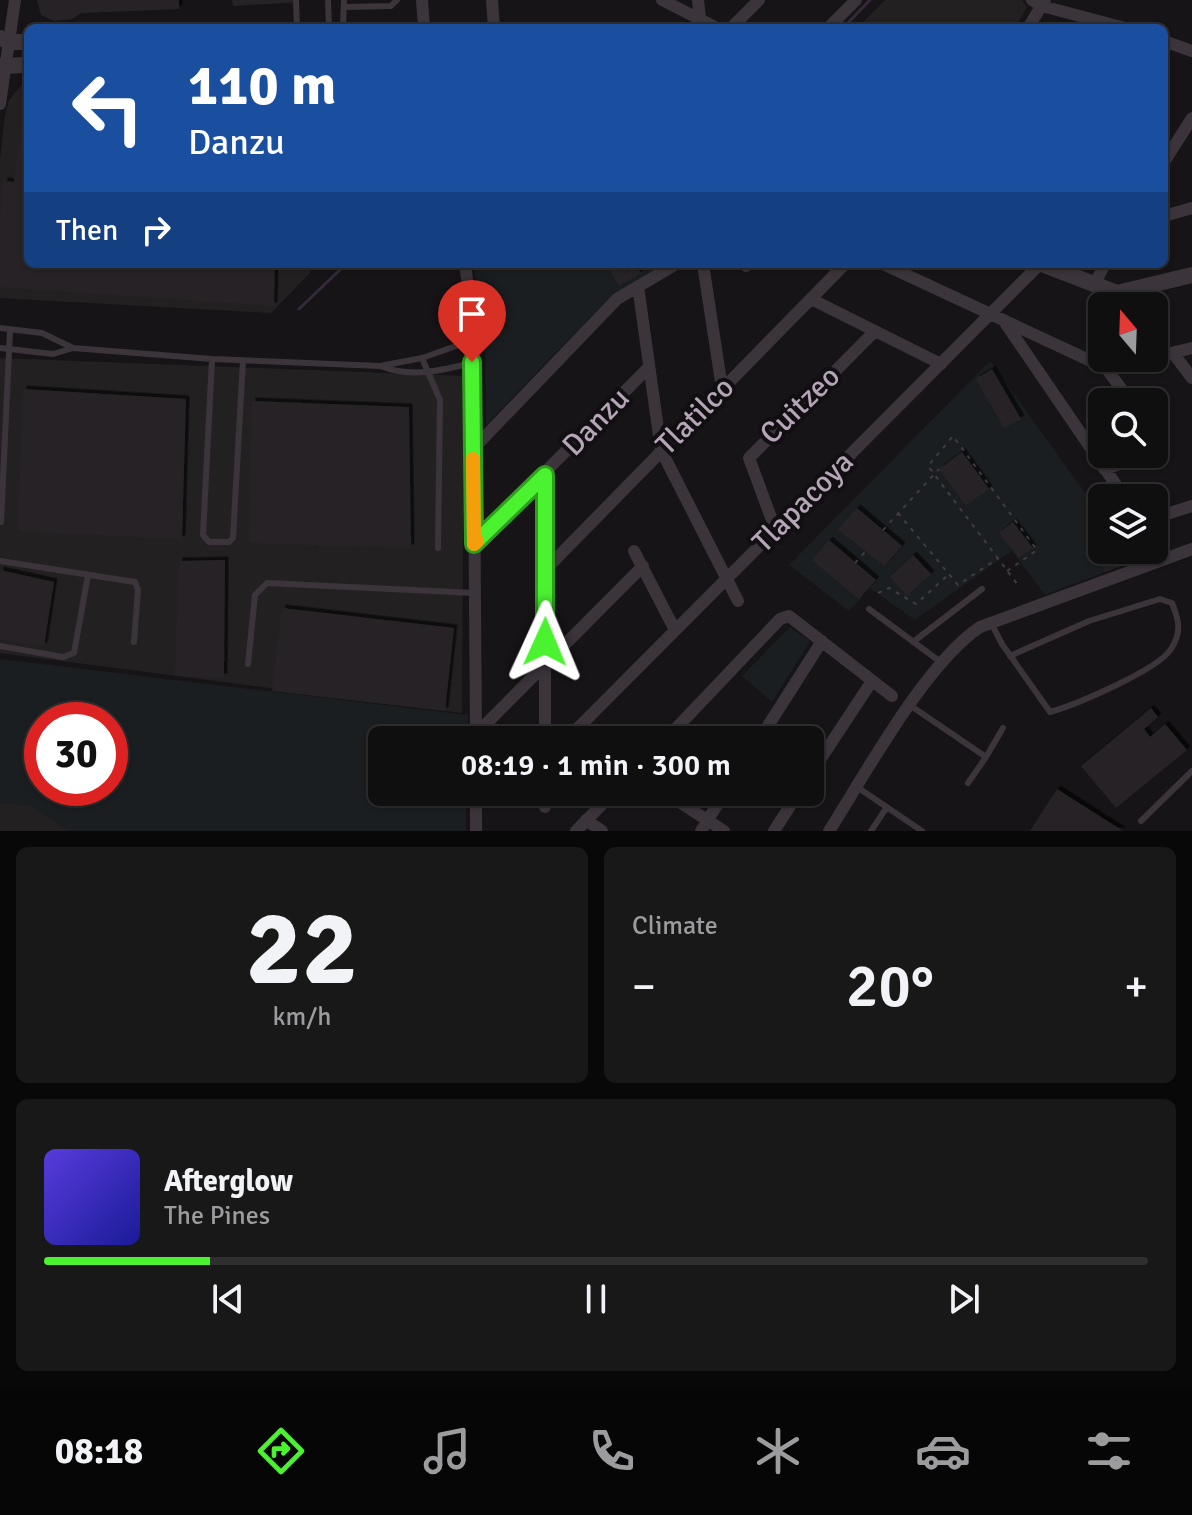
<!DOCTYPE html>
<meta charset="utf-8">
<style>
:root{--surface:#100f10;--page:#191819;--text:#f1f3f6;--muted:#9c9c9f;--line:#302f30;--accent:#4bf230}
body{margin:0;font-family:Signika,sans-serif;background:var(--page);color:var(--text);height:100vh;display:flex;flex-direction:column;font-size:30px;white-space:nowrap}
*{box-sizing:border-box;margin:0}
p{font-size:26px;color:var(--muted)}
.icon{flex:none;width:44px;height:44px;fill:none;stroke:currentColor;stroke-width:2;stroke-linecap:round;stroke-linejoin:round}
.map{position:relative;height:831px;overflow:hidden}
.drawer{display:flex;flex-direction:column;gap:16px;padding:16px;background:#090809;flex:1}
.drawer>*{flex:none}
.guide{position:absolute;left:24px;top:24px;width:1144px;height:244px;border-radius:12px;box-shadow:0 2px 6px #0004,0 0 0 2px var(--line);background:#1a4fa0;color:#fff;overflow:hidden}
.needle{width:52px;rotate:341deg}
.controls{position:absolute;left:1088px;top:292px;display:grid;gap:16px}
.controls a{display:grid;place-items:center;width:80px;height:80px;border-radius:12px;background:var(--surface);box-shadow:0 2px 6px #0004,0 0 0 2px var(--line);font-size:40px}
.speed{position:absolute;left:24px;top:702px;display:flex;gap:16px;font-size:40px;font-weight:700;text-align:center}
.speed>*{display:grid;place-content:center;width:104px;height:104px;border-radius:50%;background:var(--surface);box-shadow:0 2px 6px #0004,0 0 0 2px var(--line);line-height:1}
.speed .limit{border:12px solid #d22;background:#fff;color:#111}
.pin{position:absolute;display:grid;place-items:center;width:68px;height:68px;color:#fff;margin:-82px -34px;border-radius:50% 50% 50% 0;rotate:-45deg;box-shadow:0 0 8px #0007}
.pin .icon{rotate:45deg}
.me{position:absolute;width:88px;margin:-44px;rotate:1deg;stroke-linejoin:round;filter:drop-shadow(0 0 6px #0008)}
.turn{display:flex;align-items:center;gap:28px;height:168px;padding:0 32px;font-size:36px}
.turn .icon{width:104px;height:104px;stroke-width:2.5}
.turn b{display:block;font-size:56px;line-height:68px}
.then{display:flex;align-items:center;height:76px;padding:0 32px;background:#0003;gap:16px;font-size:30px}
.big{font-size:60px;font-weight:600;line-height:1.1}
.drawer .card{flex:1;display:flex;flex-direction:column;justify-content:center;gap:12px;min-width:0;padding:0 28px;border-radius:12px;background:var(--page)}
.drawer .dial{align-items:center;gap:0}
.dial b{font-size:104px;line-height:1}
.song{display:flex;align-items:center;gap:24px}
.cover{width:96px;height:96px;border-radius:12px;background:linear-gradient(135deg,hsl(250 70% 55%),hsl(240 70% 35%))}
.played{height:8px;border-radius:4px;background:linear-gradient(90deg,var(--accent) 15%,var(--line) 15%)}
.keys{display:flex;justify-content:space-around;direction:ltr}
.heat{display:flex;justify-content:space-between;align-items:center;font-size:44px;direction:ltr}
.drawer .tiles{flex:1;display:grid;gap:16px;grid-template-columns:1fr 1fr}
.card:last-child{grid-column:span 2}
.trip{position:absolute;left:368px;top:726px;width:456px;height:80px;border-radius:12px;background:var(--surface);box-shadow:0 2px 6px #0004,0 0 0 2px var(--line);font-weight:600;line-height:80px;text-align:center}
.tabs{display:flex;height:128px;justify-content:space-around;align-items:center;background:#060606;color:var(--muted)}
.tabs .icon{width:56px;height:56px}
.tabs .on{color:var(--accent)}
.tabs b{font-size:36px;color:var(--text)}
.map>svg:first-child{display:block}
.built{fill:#232022}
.green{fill:#1a1e21;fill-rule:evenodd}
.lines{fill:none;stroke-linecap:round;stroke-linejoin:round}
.stream{stroke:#342a3a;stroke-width:3}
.building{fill:#272426;filter:url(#shadow)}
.path{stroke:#413b42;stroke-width:2;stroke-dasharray:4 6;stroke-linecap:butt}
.service{stroke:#3b353b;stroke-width:6}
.minor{stroke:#3b353b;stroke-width:12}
.tertiary{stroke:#3b353b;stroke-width:16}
.route-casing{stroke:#319d1f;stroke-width:20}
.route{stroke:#4bf230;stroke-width:14}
.slow{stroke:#f59e0b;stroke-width:14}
.labels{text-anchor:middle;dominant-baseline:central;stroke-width:8;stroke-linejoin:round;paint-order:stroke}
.street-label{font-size:30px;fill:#b4a6b6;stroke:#110f11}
</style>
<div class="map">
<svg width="1192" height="831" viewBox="0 0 1192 831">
<defs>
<filter id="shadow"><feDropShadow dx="3.5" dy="-3.5" stdDeviation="0" flood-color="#0009"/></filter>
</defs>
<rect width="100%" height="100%" fill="#161416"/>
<path class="built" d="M885,0H1022L1027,7L1015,28H857Z
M28,77V264H310V273L271,313L0,298V160L5,115L9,100Z
M0,358L464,376L462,713L0,653Z
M0,791L92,831H0Z"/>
<path class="green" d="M473,264H662L605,302L486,425L485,327Z
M990,361L1102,516V550H1126L1134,561L1045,595L1012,551L915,620L870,588L849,611L789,565Z
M790,627L810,641L772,702L742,676Z
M0,659L468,715L467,740H382V792H466V831H68L29,805L0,804ZM42,720H110V788H42Z"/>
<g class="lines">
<path class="stream" d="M843,28L870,0
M299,309L346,264"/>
</g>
<path class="building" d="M37,0H179V9L81,13L72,19L54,21L41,15Z
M232,0H298V2L233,6Z
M25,95H28V264H275L274,306L0,287V218L4,181L14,182Z
M623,264L627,271L636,266L641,273L619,286L610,271Z
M992,369L1021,419L1004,428L976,379Z
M23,389L186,399L182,539L18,531Z
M252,401L409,407L411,548L249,543Z
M962,452L989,489L966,505L939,469Z
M857,508L902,546L884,566L838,529Z
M1013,522L1033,548L1019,558L999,533Z
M829,540L876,580L859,599L812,560Z
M1109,550H1122L1128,563L1105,572L1098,554Z
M913,555L931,574L907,596L890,577Z
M225,560L224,677L175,676L179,561Z
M0,570L54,582L44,646L0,639Z
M282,608L454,628L445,711L272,691Z
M1151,708L1158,717L1144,729L1150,737L1165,724L1187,750L1116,808L1081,766Z
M1057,789L1123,831H1030Z"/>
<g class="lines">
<path class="path" d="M898,513L958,585L997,559
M883,530L939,469
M855,563L866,551
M1007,571L1037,550L953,436L928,466L1018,585
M878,593L889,588L916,604L948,575"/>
<path class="service" d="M296,0L297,28
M328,0L329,28
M344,7L391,6L397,0
M343,28L344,0
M0,328L42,333L73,348
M0,348L53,354L73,348L212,359L380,366C412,378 439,371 472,363
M422,358L440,400L438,548
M212,359L203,535L209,542H229L233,538L243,360
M380,366L422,358L473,340
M1,522L10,331
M0,561L135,582L138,590L134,642
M869,609L942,663
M991,623L1002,644L1050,712C1075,705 1158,670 1171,649C1182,632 1179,620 1172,603L1160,599L1089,621L1010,656
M913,642L982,589
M0,646L63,657L74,653L88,575
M248,664L255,595L267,583L474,593
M911,706L986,757L968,783
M986,757L1003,728
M857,787L922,831
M1141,821L1192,771
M871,831L887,807"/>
<path class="minor" d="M422,0L424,28
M492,0L494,28
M662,0L717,28
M698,0L700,18
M1032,0L1042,6L1125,28
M731,28L759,0
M828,28L856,0
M1028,28L1045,0
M1164,41L1192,51
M0,104L15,0
M1164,162L1192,118
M1164,216L1192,208
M465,264L473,323L476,740
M703,264L722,388
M883,264L1106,368L1151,358
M746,266L748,264
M1094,285L1105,264
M638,286L661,450L738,601
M811,299L941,364
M1006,324L1125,498
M1173,353L1192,378
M1154,357L1192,348
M1106,368L1131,402
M473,449L617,299L676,264
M1104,469L1160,452L1162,447L1154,434
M1154,518L1192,506
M776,531L749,458L874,332
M1154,539L1166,556
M474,544L649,367
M634,551L675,630
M546,569L845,264
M476,734L643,566
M545,740V475
M566,740L1040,264
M665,740L780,619L789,616L892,696
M759,740L822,641
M810,775L872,681
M476,792V831
M545,792V807
M664,792L724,831
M586,820L602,831
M576,831L614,792
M701,831L725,792
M774,831L799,792
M829,831C866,773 925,664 980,627L1192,549"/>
<path class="tertiary" d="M0,38L10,42H28
M0,66L28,65
M1042,264L1117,293L1192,275"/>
</g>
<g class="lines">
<defs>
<path id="route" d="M472,362L474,544L545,475V642"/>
</defs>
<use href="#route" class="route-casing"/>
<use href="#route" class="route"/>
<path class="slow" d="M473,459L474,544L477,541"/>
</g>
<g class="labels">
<g class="street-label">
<text transform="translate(800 405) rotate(-44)">Cuitzeo</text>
<text transform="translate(695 416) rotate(-45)">Tlatilco</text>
<text transform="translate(596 422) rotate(-46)">Danzu</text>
<text transform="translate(803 502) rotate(-45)">Tlapacoya</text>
</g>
</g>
</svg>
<div class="controls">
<a><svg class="needle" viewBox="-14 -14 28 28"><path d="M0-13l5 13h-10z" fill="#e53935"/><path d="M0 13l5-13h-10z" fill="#9c9c9f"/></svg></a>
<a><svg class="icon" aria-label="search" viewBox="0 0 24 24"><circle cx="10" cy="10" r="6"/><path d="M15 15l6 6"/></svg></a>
<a><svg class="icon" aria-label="layers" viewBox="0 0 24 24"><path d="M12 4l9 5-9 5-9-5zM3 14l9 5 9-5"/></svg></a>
</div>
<div class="speed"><div class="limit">30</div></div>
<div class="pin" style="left:472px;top:362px;background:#d93025"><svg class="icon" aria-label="arrive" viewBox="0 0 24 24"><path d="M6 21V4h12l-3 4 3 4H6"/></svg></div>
<svg class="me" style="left:545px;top:642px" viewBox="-20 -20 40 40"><path d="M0-17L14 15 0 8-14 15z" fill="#4bf230" stroke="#fff" stroke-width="4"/></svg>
<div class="trip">08:19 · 1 min · 300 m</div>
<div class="guide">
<div class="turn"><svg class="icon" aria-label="left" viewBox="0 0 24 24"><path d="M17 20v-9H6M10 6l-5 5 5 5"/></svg><div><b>110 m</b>Danzu</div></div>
<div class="then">Then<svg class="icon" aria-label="right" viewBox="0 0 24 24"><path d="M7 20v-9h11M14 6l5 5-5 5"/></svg></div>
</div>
</div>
<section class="drawer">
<div class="tiles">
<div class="card dial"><b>22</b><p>km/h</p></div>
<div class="card"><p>Climate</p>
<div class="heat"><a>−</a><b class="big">20°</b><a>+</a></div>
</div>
<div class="card">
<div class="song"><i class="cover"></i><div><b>Afterglow</b><p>The Pines</p></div></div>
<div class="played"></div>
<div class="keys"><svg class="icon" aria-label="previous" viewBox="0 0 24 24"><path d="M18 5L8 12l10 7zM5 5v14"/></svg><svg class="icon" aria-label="pause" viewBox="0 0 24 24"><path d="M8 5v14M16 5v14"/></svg><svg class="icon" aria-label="next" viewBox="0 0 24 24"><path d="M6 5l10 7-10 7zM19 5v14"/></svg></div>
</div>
</div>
</section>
<nav class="tabs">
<b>08:18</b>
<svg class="icon on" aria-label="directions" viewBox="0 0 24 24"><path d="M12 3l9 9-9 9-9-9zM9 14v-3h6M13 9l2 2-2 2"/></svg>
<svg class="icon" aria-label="music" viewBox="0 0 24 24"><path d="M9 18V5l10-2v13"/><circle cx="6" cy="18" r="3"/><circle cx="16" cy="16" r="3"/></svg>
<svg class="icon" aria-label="phone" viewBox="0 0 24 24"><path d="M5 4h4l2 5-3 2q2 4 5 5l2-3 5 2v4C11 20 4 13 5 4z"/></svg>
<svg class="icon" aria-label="climate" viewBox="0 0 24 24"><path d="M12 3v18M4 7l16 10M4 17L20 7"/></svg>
<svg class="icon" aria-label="car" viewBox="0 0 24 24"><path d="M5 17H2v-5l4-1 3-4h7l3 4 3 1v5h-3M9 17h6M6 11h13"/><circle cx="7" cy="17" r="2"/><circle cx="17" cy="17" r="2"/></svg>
<svg class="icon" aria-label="filters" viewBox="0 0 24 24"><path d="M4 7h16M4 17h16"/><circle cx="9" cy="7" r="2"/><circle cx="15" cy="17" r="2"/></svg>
</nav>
